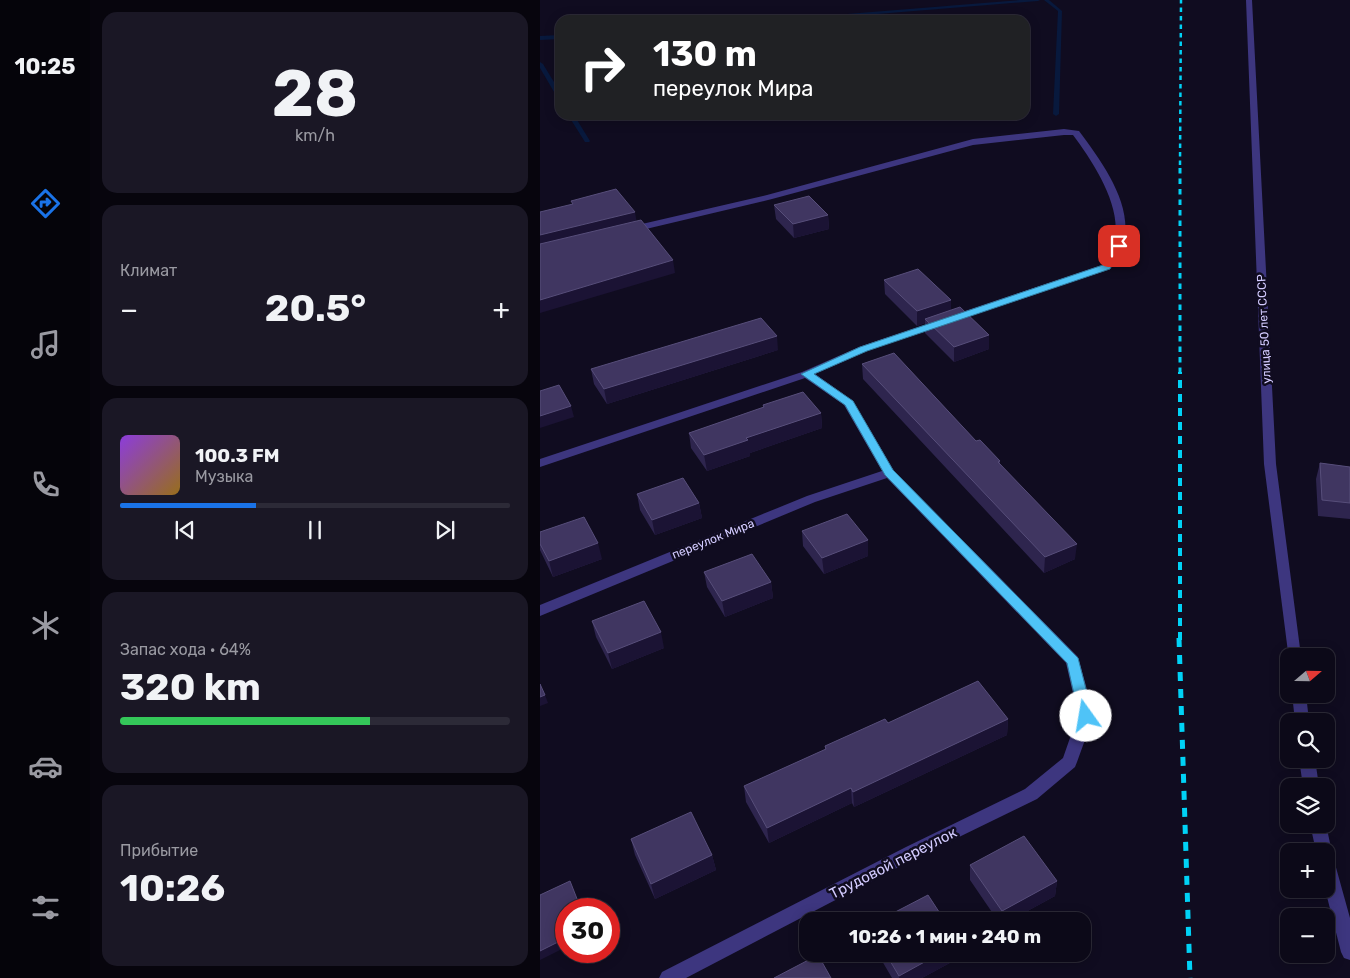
<!DOCTYPE html>
<html lang="ru">
<meta charset="utf-8">
<style>
:root{--surface:#0c0918;--page:#1a1725;--text:#f1f3f6;--muted:#9a9aa2;--line:#2c2a37;--accent:#1a73e8}
body{margin:0;font-family:Rubik,sans-serif;background:var(--page);color:var(--text);height:100vh;display:flex;flex-direction:column;font-size:19px;white-space:nowrap}
*{box-sizing:border-box;margin:0}
p{font-size:16px;color:var(--muted)}
.icon{flex:none;width:28px;height:28px;fill:none;stroke:currentColor;stroke-width:2;stroke-linecap:round;stroke-linejoin:round}
.map{position:relative;flex:1;overflow:hidden}
.sheet{display:flex;flex-direction:column;gap:12px;padding:12px;background:#07050d;width:450px}
.sheet>*{flex:none}
.banner{position:absolute;left:15px;top:15px;width:475px;height:105px;border-radius:15px;box-shadow:0 2px 12px #0003,0 0 0 1px var(--line);background:#202124;color:#fff;overflow:hidden}
.needle{width:32px;rotate:70deg}
.fabs{position:absolute;left:740px;top:648px;display:grid;gap:10px}
.fabs a{display:grid;place-items:center;width:55px;height:55px;border-radius:10px;background:var(--surface);box-shadow:0 2px 12px #0003,0 0 0 1px var(--line);font-size:25px}
.speed{position:absolute;left:15px;top:898px;display:flex;gap:10px;font-size:25px;font-weight:700;text-align:center}
.speed>*{display:grid;place-content:center;width:65px;height:65px;border-radius:50%;background:var(--surface);box-shadow:0 2px 12px #0003,0 0 0 1px var(--line);line-height:1}
.speed .limit{border:8px solid #d22;background:#fff;color:#111}
.pin{position:absolute;display:grid;place-items:center;width:42px;height:42px;color:#fff;margin:-21px;border-radius:10px;box-shadow:0 2px 8px #0006}
.me{position:absolute;width:55px;margin:-28px;rotate:347deg;stroke-linejoin:round;filter:drop-shadow(0 0 4px #0008)}
.turn{display:flex;align-items:center;gap:18px;height:105px;padding:0 15px;font-size:22px}
.turn .icon{width:65px;height:65px;stroke-width:2.5}
.turn b{display:block;font-size:35px;line-height:42px}
.big{font-size:38px;font-weight:700;line-height:1.1}
.sheet .widget{flex:1;display:flex;flex-direction:column;justify-content:center;gap:8px;min-width:0;padding:0 18px;border-radius:15px;background:var(--page)}
.sheet .dial{align-items:center;gap:0}
.dial b{font-size:65px;line-height:1}
.song{display:flex;align-items:center;gap:15px}
.cover{width:60px;height:60px;border-radius:8px;background:linear-gradient(135deg,hsl(270 70% 55%),hsl(40 70% 35%))}
.played{height:5px;border-radius:2px;background:linear-gradient(90deg,var(--accent) 35%,var(--line) 35%)}
.keys{display:flex;justify-content:space-around;direction:ltr}
.heat{display:flex;justify-content:space-between;align-items:center;font-size:28px;direction:ltr}
.charge{height:8px;border-radius:4px;background:linear-gradient(90deg,#34c759 64%,var(--line) 0)}
.trip{position:absolute;left:259px;top:912px;width:292px;height:50px;border-radius:15px;background:var(--surface);box-shadow:0 2px 12px #0003,0 0 0 1px var(--line);font-weight:700;line-height:50px;text-align:center}
main{display:flex;flex:1;min-height:0}
.tabs{display:flex;flex-direction:column;width:90px;justify-content:space-around;align-items:center;background:#05040a;color:var(--muted)}
.tabs .icon{width:35px;height:35px}
.tabs .current{color:var(--accent)}
.tabs b{font-size:22px;color:var(--text)}
.map>svg:first-child{display:block}
.lines{fill:none;stroke-linecap:round;stroke-linejoin:round}
.stream{fill:#08193d;fill-rule:evenodd}
.minor{fill:#3d367f;fill-rule:evenodd}
.tertiary{fill:#3d367f;fill-rule:evenodd}
.rail-far3{stroke:#00d2f6;stroke-width:2.5;stroke-dasharray:4.5 4;stroke-linecap:butt}
.rail-far2{stroke:#00d2f6;stroke-width:3;stroke-dasharray:5.5 5;stroke-linecap:butt}
.rail-far1{stroke:#00d2f6;stroke-width:4;stroke-dasharray:8 6;stroke-linecap:butt}
.rail{stroke:#00d2f6;stroke-width:5;stroke-dasharray:9 8;stroke-linecap:butt}
.wall{fill:#2e254e}
.shaded-wall{fill:#1b1334}
.building{fill:#403661;stroke:#574e7a}
.route{fill:#4fc3f7;stroke:#337fa1}
.labels{text-anchor:middle;dominant-baseline:central;stroke-width:5;stroke-linejoin:round;paint-order:stroke}
.street-label{font-size:12px;fill:#d3cbff;stroke:#100c20}
.near-street-label{font-size:15px;fill:#d3cbff;stroke:#100c20}
</style>
<main>
<nav class="tabs">
<b>10:25</b>
<svg class="icon current" aria-label="directions" viewBox="0 0 24 24"><path d="M12 3l9 9-9 9-9-9zM9 14v-3h6M13 9l2 2-2 2"/></svg>
<svg class="icon" aria-label="music" viewBox="0 0 24 24"><path d="M9 18V5l10-2v13"/><circle cx="6" cy="18" r="3"/><circle cx="16" cy="16" r="3"/></svg>
<svg class="icon" aria-label="phone" viewBox="0 0 24 24"><path d="M5 4h4l2 5-3 2q2 4 5 5l2-3 5 2v4C11 20 4 13 5 4z"/></svg>
<svg class="icon" aria-label="climate" viewBox="0 0 24 24"><path d="M12 3v18M4 7l16 10M4 17L20 7"/></svg>
<svg class="icon" aria-label="car" viewBox="0 0 24 24"><path d="M5 17H2v-5l4-1 3-4h7l3 4 3 1v5h-3M9 17h6M6 11h13"/><circle cx="7" cy="17" r="2"/><circle cx="17" cy="17" r="2"/></svg>
<svg class="icon" aria-label="filters" viewBox="0 0 24 24"><path d="M4 7h16M4 17h16"/><circle cx="9" cy="7" r="2"/><circle cx="15" cy="17" r="2"/></svg>
</nav>
<section class="sheet">
<div class="widget dial"><b>28</b><p>km/h</p></div>
<div class="widget"><p>Климат</p>
<div class="heat"><a>−</a><b class="big">20.5°</b><a>+</a></div>
</div>
<div class="widget">
<div class="song"><i class="cover"></i><div><b>100.3 FM</b><p>Музыка</p></div></div>
<div class="played"></div>
<div class="keys"><svg class="icon" aria-label="previous" viewBox="0 0 24 24"><path d="M18 5L8 12l10 7zM5 5v14"/></svg><svg class="icon" aria-label="pause" viewBox="0 0 24 24"><path d="M8 5v14M16 5v14"/></svg><svg class="icon" aria-label="next" viewBox="0 0 24 24"><path d="M6 5l10 7-10 7zM19 5v14"/></svg></div>
</div>
<div class="widget"><p>Запас хода · 64%</p><b class="big">320 km</b><div class="charge"></div></div>
<div class="widget"><p>Прибытие</p><b class="big">10:26</b></div>
</section>
<div class="map">
<svg width="810" height="978" viewBox="0 0 810 978">
<rect width="100%" height="100%" fill="#100c20"/>
<g class="lines">
<path class="stream" d="M480,0H500L498,1L264,20H243L245,19Z
M504,0H509L522,11L519,114L516,116L513,114L518,11Z
M20,35V39L0,40V36Z
M0,62L3,64L20,92V99L17,97L0,68Z
M28,115H34L50,141L49,142H45Z"/>
<path class="minor" d="M524,129L539,131C562,162 595,206 583,246C581,254 574,262 570,269L327,351L275,374L313,401L354,471L538,657L554,715L537,762L535,767L497,799L378,857L146,978H119L122,972L366,847L485,789L523,758L538,715L526,663L347,478L275,502L0,616V605L267,496L342,471L304,405L265,378L0,467V459L262,372L319,347L562,265C566,260 570,254 572,248C587,213 554,163 533,135H524L433,145L232,199L89,233L84,230L89,227L227,195L433,139Z"/>
<path class="tertiary" d="M706,0H712L736,464L761,656H749V660L724,464Z
M752,694H766L769,721H755Z
M759,759H775L779,786H763Z
M770,824H786L792,853L810,918V960L804,958L801,952L785,889L786,851H776Z"/>
<path class="rail-far3" d="M640,165L641,0"/>
<path class="rail-far2" d="M640,373V163"/>
<path class="rail-far1" d="M640,640V372"/>
<path class="rail" d="M639,638L650,978"/>
</g>
<path class="wall" d="M234,205L288,215L289,229L254,238L236,219Z
M344,280L411,310L449,349L414,362L385,333V323L377,326L345,294Z
M238,350L67,404L54,384L51,369Z
M322,364L436,441L460,461V464L535,559L504,573L323,379Z
M223,405L281,413L282,428L210,453V456L167,471L151,448L149,433L223,408Z
M780,463L810,467V519L778,516L776,479Z
M97,494L159,503L162,518L115,535L100,510Z
M262,531L328,540V556L284,574L263,546Z
M0,532L62,559L13,577L0,550Z
M164,572L231,582L233,598L185,617L167,587Z
M52,621L124,648L72,669L56,637Z
M468,719L467,735L314,807L312,803L229,843L206,802L204,786L285,750V746L348,723Z
M91,839L172,855L176,870L115,899L95,855Z
M430,865L517,881L515,896L469,921H458L430,880Z
M338,954H419V958L382,978H352Z"/>
<path class="shaded-wall" d="M95,212L97,224L0,248V235Z
M288,215L289,229L254,238L253,224Z
M133,260L135,273L0,313V300Z
M411,300V314L385,319V323L377,326V311Z
M449,335V349L414,362V347Z
M237,336L238,350L67,404L64,389Z
M31,406L34,417L0,428V416Z
M281,413L282,428L210,453V456L167,471L164,455L206,438Z
M159,503L162,518L115,535L112,520Z
M328,540V556L284,574L282,558Z
M58,543L62,559L13,577L9,561Z
M537,544L535,559L504,573L505,557Z
M231,582L233,598L185,617L182,601Z
M121,632L124,648L72,669L68,653Z
M5,695L8,703L0,706V697Z
M468,719L467,735L314,807L313,792Z
M311,788L312,803L229,843L227,828Z
M172,855L176,870L115,899L111,884Z
M517,881L515,896L469,921H461L462,911Z
M26,938V947L0,960V951Z
M399,954H419V958L382,978H359V976Z"/>
<path class="building" d="M76,189L95,212L0,235V212L33,204L31,201Z
M269,196L288,215L253,224L234,205Z
M101,220L133,260L0,300V244Z
M378,269L411,300L377,311L344,280Z
M420,307L449,335L414,347L385,319Z
M221,318L237,336L64,389L51,369Z
M354,353L436,441L440,440L460,461L458,462L537,544L505,557L322,364Z
M19,385L31,406L0,416V391Z
M263,392L281,413L206,438L208,440L164,455L149,433L224,407L223,405Z
M780,463L810,467V503L782,500Z
M143,478L159,503L112,520L97,494Z
M307,514L328,540L282,558L262,531Z
M44,517L58,543L9,561L0,544V532Z
M212,554L231,582L182,601L164,572Z
M104,601L121,632L68,653L52,621Z
M438,681L468,719L313,792L311,788L227,828L204,786L286,749L285,746L345,719L348,723Z
M0,684L5,695L0,697Z
M151,812L172,855L111,884L91,839Z
M484,836L517,881L462,911L430,865Z
M30,881L41,909H26V938L0,951V895Z
M388,895L405,921H338Z
M346,954H399L359,976Z
M278,955L291,978H234Z"/>
<path class="route" d="M579,243L583,246L570,269L327,351L274,374L313,401L353,470L538,658L553,716L551,719L546,721L541,719L539,716L527,663L345,475L305,405L261,374L320,347L563,265L576,244Z"/>
<g class="labels">
<g class="street-label">
<text transform="translate(724 329) rotate(-93)">улица 50 лет СССР</text>
<text transform="translate(173 539) rotate(-22)">переулок Мира</text>
</g>
<g class="near-street-label">
<text transform="translate(353 863) rotate(-27)">Трудовой переулок</text>
</g>
</g>
</svg>
<div class="fabs">
<a><svg class="needle" viewBox="-14 -14 28 28"><path d="M0-13l5 13h-10z" fill="#e53935"/><path d="M0 13l5-13h-10z" fill="#9a9aa2"/></svg></a>
<a><svg class="icon" aria-label="search" viewBox="0 0 24 24"><circle cx="10" cy="10" r="6"/><path d="M15 15l6 6"/></svg></a>
<a><svg class="icon" aria-label="layers" viewBox="0 0 24 24"><path d="M12 4l9 5-9 5-9-5zM3 14l9 5 9-5"/></svg></a>
<a>+</a>
<a>−</a>
</div>
<div class="speed"><div class="limit">30</div></div>
<div class="pin" style="left:579px;top:246px;background:#d93025"><svg class="icon" aria-label="arrive" viewBox="0 0 24 24"><path d="M6 21V4h12l-3 4 3 4H6"/></svg></div>
<svg class="me" style="left:546px;top:716px" viewBox="-20 -20 40 40"><circle r="19" fill="#fff"/><path d="M0-13L10 11 0 6-10 11z" fill="#4fc3f7"/></svg>
<div class="trip">10:26 · 1 мин · 240 m</div>
<div class="banner">
<div class="turn"><svg class="icon" aria-label="right" viewBox="0 0 24 24"><path d="M7 20v-9h11M14 6l5 5-5 5"/></svg><div><b>130 m</b>переулок Мира</div></div>
</div>
</div>
</main>
